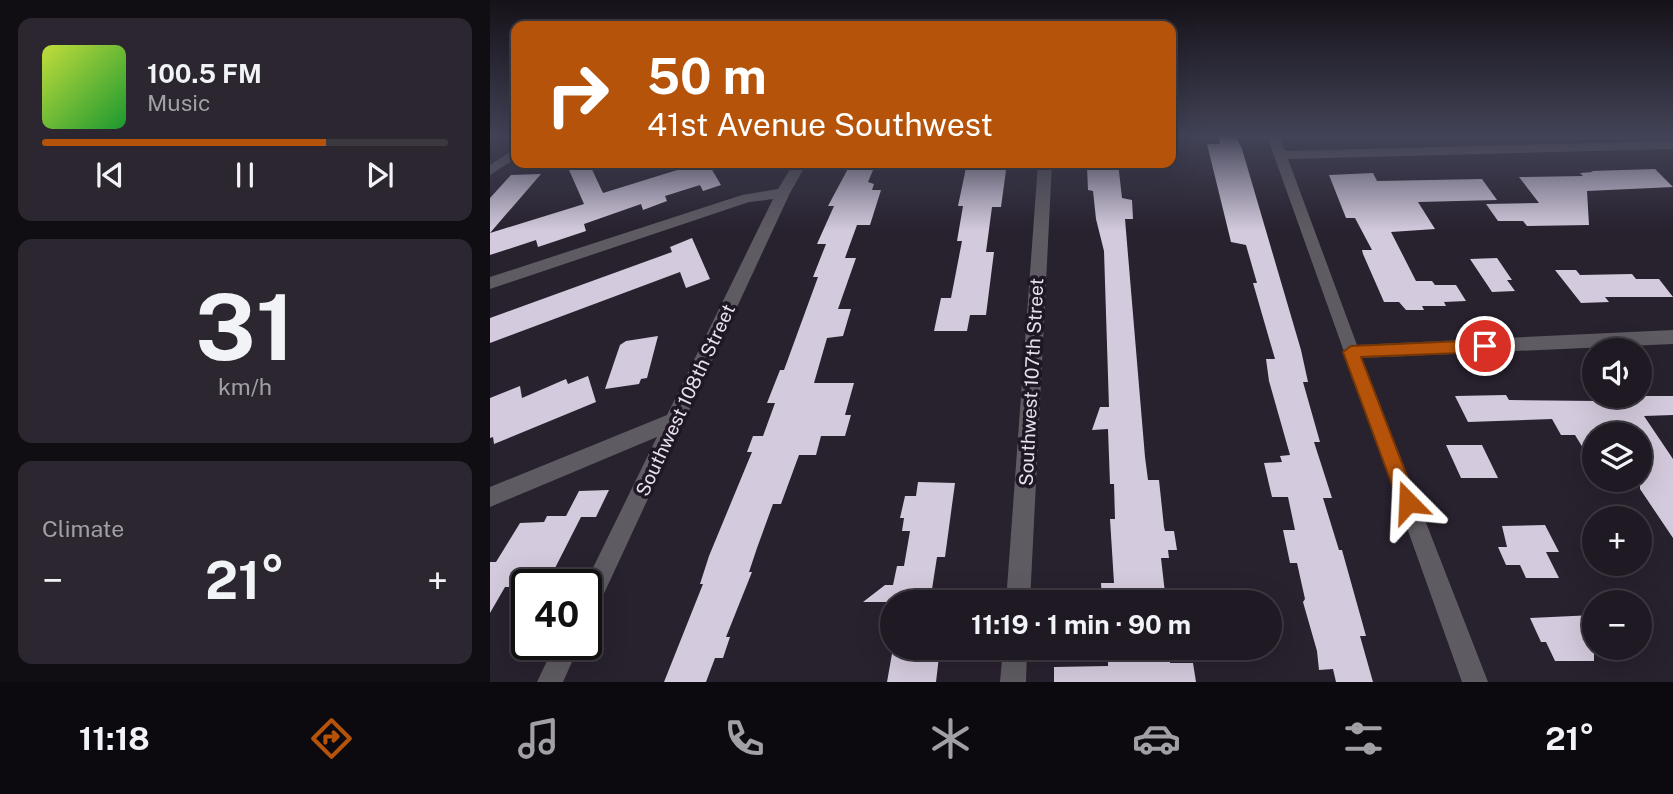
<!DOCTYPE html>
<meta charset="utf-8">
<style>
:root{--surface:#1e1922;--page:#2b262f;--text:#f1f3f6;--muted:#a1a0a5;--line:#3c3840;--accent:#b45309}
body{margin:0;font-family:"Public Sans",sans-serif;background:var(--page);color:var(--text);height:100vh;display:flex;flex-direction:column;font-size:26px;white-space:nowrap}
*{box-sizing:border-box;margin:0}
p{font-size:23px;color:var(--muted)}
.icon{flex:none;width:38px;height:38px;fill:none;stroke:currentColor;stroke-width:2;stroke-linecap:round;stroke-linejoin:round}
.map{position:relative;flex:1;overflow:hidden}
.details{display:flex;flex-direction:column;gap:18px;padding:18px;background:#100e13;width:490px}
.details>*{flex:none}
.top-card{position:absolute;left:21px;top:21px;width:665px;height:147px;border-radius:14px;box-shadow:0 7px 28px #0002,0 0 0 2px var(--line);background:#b45309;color:#fff;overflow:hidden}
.buttons{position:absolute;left:1092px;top:338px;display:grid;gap:14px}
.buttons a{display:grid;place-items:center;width:70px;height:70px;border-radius:50%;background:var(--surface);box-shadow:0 7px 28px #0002,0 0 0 2px var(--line);font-size:35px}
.speed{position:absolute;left:21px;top:569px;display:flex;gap:14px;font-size:35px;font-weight:700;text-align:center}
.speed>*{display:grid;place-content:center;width:91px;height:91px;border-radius:50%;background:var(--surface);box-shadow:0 7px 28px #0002,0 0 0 2px var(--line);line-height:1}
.speed .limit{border:4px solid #111;border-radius:10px;background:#fff;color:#111}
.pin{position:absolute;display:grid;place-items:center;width:60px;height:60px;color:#fff;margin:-30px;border:4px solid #fff;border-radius:50%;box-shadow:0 2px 7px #0007}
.me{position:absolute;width:77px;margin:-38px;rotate:339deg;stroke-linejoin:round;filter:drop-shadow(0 0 5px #0008)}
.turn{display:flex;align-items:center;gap:24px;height:147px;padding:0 21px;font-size:32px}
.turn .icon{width:91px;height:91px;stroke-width:2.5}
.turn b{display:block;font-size:49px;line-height:60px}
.big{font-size:52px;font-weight:700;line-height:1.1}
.details .card{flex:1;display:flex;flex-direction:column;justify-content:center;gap:10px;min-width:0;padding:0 24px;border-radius:14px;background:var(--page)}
.details .dial{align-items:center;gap:0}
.dial b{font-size:91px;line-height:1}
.song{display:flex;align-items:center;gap:21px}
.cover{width:84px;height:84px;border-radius:10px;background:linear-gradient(135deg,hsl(70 70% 55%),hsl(130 70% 35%))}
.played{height:7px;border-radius:4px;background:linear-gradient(90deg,var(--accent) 70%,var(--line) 70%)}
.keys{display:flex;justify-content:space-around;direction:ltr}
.heat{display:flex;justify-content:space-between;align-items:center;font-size:38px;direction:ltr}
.trip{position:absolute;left:390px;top:590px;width:402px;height:70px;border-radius:35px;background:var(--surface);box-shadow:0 7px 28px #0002,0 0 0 2px var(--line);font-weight:700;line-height:70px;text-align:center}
.tabs{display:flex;height:112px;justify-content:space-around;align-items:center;background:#0c0a0e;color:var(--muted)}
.tabs .icon{width:49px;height:49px}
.tabs .current{color:var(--accent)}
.tabs b{font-size:32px;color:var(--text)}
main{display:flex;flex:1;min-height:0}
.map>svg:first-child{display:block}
.building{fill:#d4cadd}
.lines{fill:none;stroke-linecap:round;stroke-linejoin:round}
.minor{fill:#5f5b62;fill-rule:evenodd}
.route{fill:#b45309;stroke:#753606;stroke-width:2}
.labels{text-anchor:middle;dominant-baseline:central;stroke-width:7;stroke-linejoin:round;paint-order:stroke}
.street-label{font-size:19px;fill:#e5e0e9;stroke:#1f1724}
</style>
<main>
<section class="details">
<div class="card">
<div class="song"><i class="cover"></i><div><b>100.5 FM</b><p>Music</p></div></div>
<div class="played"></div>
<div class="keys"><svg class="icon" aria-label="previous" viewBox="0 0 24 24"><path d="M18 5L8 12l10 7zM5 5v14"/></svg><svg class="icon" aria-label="pause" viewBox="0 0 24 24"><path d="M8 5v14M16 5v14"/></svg><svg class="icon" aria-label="next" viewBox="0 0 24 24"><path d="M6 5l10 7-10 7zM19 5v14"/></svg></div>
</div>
<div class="card dial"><b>31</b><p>km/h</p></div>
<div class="card"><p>Climate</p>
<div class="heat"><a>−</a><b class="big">21°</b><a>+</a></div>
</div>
</section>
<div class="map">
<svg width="1183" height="682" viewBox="0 0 1183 682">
<rect width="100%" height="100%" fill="#28212e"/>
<path class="building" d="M728,136H746L752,149L811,350L818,382H813L830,442H824L842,498H833L849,550H852L876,636H870L883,682H846L843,669L829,670L827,651L813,602L815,599L807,563H800L793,530H805L798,497H782L774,463L792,462L790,456L800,455L779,381L776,359H785L763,283H767L756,245L741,242L717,144H730Z
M76,163H99L113,193L197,167L195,163H218L231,185L213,191L210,185L175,196L177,201L153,210L151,204L94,224L96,231L48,247L46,240L0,255V198L21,175L51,174L0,233L94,204Z
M361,163H386L378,182L384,184L382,190H391L380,225H367L355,258H366L348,309H361L353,336L337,338L324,383H364L355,415H361L355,436H331L326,455H309L291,504H283L267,548L259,572H262L236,637H240L233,658H225L216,682H174L213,584H210L219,556L262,452H257L263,436H273L285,403H277L290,370H294L328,277H323L336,244H327L344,206H338Z
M477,163H517L511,207H502L496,252H504L496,315H480L477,331H444L451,298H461L472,241H467L473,206H468Z
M609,163H628L632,198L642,200L643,219H635L655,457L658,480H669L674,527L675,531H684L687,550H678L679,558H671L676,602H612L611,583H624L620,519H625L624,484H620L618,429L602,430L610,407H619L614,251L606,219L603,191L598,190L597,167H609Z
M1165,169L1183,187L1097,191L1099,225L1037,226L1033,221H1008L996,204L1049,203L1029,177L1093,176L1090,173L1103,172L1101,171Z
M883,173L887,181L992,179L1007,200L928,202L945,229L901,232L926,281H942L945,285H966L976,301L954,302L956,306H932L934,310H916L909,302H894L873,254L872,250H882L865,218H856L839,175Z
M202,238L220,279L196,288L190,272L0,343V318L182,252L180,247Z
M1007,258L1022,280H1017L1025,291L1002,292L980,259Z
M1065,270H1086L1090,275L1142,274L1146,279H1169L1183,297H1115L1119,302L1091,303Z
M168,336L157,378L151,379L149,384L115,389L130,345L136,341Z
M98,376L106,402L4,444L3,437L0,438V398L30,386L32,398L76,379L78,384Z
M1016,395L1019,400L1109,401L1105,396H1183V415L1154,416L1183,459V538L1150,489V434H1104V466L1085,435H1071L1062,419L978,422L965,396Z
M956,445H992L1008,478H971Z
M428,482L465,483L455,557H447L440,602H373L395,585H403L407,566H414L420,531H412L414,518H410L415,496H426Z
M119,490L106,517H91L63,572H41L33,587H15L0,613V562H6L30,523L54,522L57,516H76L89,491Z
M1055,525L1069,552H1056L1069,578H1036L1030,565H1016L1008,547H1017L1012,526Z
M1104,615V661H1065L1056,642H1051L1040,618Z
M403,648H450L446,682H397Z
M680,660V663H703L706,682H564V667L618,666V662Z"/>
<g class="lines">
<path class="minor" d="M777,136H789L795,151L1183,141V149L798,159L867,345L1183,330V344L872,358L998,682H972Z
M26,148V158L0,175V165Z
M304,163H317L300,193L104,615L96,619L95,584L167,437L0,507V487L177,415L283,199L259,202L0,289V277L252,195L288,189Z
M548,163H562L540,602H516Z
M65,644H90L73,682H47Z
M513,648H537L536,682H510Z"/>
</g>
<linearGradient id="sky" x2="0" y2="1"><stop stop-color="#161219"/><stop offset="0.59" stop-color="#424357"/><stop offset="1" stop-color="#424357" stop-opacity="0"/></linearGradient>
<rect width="1183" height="231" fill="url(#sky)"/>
<path class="route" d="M995,340L1003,346L995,352L871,357L927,502L924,509L918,511L911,509L853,352L861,346Z"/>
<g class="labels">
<g class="street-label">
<text transform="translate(541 382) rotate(-87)">Southwest 107th Street</text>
<text transform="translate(195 400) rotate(-65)">Southwest 108th Street</text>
</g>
</g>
</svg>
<div class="buttons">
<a><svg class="icon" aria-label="sound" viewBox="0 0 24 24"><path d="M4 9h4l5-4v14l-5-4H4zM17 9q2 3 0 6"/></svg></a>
<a><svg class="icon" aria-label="layers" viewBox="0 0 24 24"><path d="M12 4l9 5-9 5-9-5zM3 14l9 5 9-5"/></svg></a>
<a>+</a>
<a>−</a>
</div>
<div class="speed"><div class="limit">40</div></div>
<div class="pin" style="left:995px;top:346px;background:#d93025"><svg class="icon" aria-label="arrive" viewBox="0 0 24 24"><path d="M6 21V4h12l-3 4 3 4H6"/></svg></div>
<svg class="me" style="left:918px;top:502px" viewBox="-20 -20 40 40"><path d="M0-17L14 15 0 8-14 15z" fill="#b45309" stroke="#fff" stroke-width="4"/></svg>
<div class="trip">11:19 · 1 min · 90 m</div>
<div class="top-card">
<div class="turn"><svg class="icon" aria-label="right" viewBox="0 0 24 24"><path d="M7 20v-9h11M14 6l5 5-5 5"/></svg><div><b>50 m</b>41st Avenue Southwest</div></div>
</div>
</div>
</main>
<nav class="tabs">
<b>11:18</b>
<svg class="icon current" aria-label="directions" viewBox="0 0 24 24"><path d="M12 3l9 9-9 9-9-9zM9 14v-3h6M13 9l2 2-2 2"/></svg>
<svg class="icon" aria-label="music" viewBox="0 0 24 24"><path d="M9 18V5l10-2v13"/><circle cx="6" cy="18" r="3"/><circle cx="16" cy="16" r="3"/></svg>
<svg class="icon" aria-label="phone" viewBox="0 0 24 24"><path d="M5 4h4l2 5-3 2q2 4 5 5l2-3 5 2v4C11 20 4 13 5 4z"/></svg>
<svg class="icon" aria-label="climate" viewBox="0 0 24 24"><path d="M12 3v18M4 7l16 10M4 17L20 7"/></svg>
<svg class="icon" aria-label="car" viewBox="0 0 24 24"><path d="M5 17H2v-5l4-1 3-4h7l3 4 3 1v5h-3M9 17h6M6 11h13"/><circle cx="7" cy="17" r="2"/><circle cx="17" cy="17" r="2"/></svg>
<svg class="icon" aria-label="filters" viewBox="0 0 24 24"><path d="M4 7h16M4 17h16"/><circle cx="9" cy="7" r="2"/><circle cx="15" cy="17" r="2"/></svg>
<b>21°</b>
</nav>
